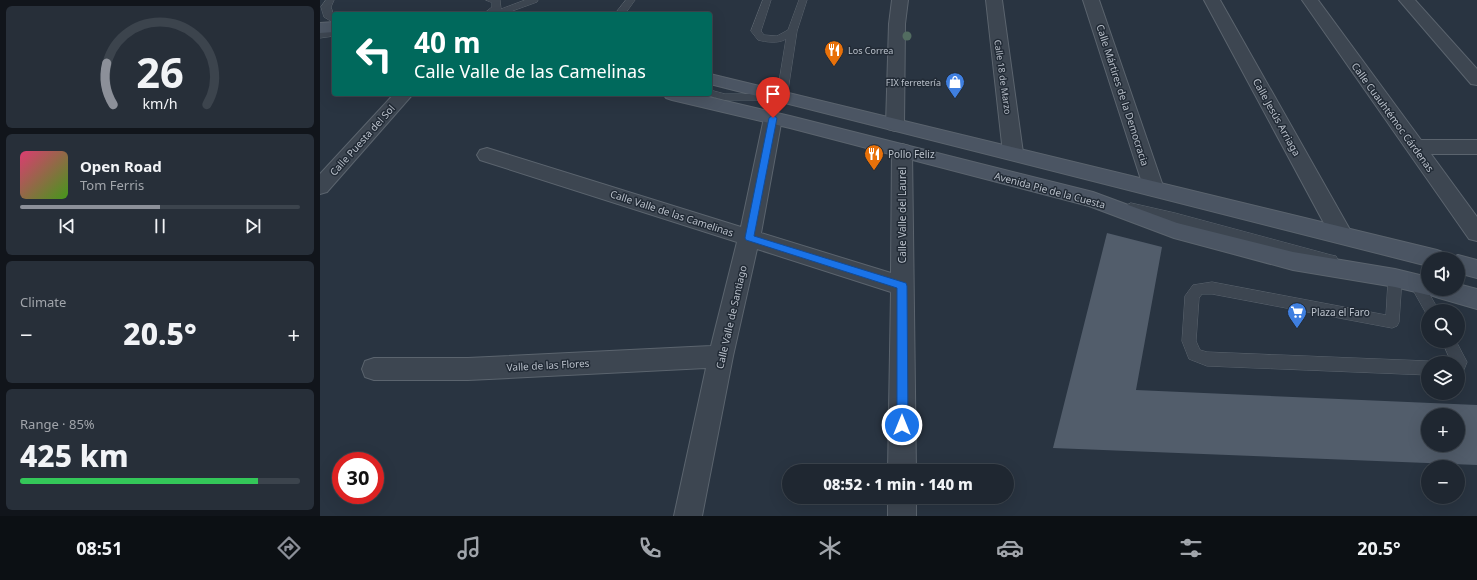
<!DOCTYPE html>
<meta charset="utf-8">
<style>
:root{--surface:#1f2731;--page:#272f39;--text:#f1f3f6;--muted:#a1a5ab;--line:#3c444d;--accent:#8c9099}
body{margin:0;font-family:"Noto Sans",sans-serif;background:var(--page);color:var(--text);height:100vh;display:flex;flex-direction:column;font-size:15px;white-space:nowrap}
*{box-sizing:border-box;margin:0}
p{font-size:13px;color:var(--muted)}
.icon{flex:none;width:22px;height:22px;fill:none;stroke:currentColor;stroke-width:2;stroke-linecap:round;stroke-linejoin:round}
.map{position:relative;flex:1;overflow:hidden}
.sheet{display:flex;flex-direction:column;gap:6px;padding:6px;background:#11151b;width:320px}
.sheet>*{flex:none}
.banner{position:absolute;left:12px;top:12px;width:380px;height:84px;border-radius:4px;box-shadow:0 4px 16px #0002,0 0 0 1px var(--line);background:#00695c;color:#fff;overflow:hidden}
.controls{position:absolute;left:1101px;top:252px;display:grid;gap:8px}
.controls a{display:grid;place-items:center;width:44px;height:44px;border-radius:50%;background:var(--surface);box-shadow:0 4px 16px #0002,0 0 0 1px var(--line);font-size:20px}
.speed{position:absolute;left:12px;top:452px;display:flex;gap:8px;font-size:20px;font-weight:700;text-align:center}
.speed>*{display:grid;place-content:center;width:52px;height:52px;border-radius:50%;background:var(--surface);box-shadow:0 4px 16px #0002,0 0 0 1px var(--line);line-height:1}
.speed .limit{border:6px solid #d22;background:#fff;color:#111}
.pin{position:absolute;display:grid;place-items:center;width:34px;height:34px;color:#fff;margin:-41px -17px;border-radius:50% 50% 50% 0;rotate:-45deg;box-shadow:0 0 4px #0007}
.pin .icon{rotate:45deg}
.me{position:absolute;width:44px;margin:-22px;rotate:0deg;stroke-linejoin:round;filter:drop-shadow(0 0 3px #0008)}
.turn{display:flex;align-items:center;gap:14px;height:84px;padding:0 16px;font-size:18px}
.turn .icon{width:52px;height:52px;stroke-width:2.5}
.turn b{display:block;font-size:28px;line-height:34px}
.big{font-size:30px;font-weight:800;line-height:1.1}
.sheet .widget{flex:1;display:flex;flex-direction:column;justify-content:center;gap:6px;min-width:0;padding:0 14px;border-radius:6px;background:var(--page)}
.sheet .dial{align-items:center;gap:0}
.dial svg{height:104px;overflow:visible;fill:none;stroke:var(--line);stroke-width:7;stroke-linecap:round;text-anchor:middle}
.dial text{fill:var(--text);stroke:none}
.song{display:flex;align-items:center;gap:12px}
.cover{width:48px;height:48px;border-radius:6px;background:linear-gradient(135deg,hsl(340 70% 55%),hsl(100 70% 35%))}
.played{height:4px;border-radius:2px;background:linear-gradient(90deg,var(--accent) 50%,var(--line) 50%)}
.keys{display:flex;justify-content:space-around;direction:ltr}
.heat{display:flex;justify-content:space-between;align-items:center;font-size:22px;direction:ltr}
.charge{height:6px;border-radius:3px;background:linear-gradient(90deg,#34c759 85%,var(--line) 0)}
.trip{position:absolute;left:462px;top:464px;width:232px;height:40px;border-radius:20px;background:var(--surface);box-shadow:0 4px 16px #0002,0 0 0 1px var(--line);font-weight:800;line-height:40px;text-align:center}
.tab-bar{display:flex;height:64px;justify-content:space-around;align-items:center;background:#0c1014;color:var(--muted)}
.tab-bar .icon{width:28px;height:28px}
.tab-bar .on{color:var(--accent)}
.tab-bar b{font-size:18px;color:var(--text)}
main{display:flex;flex:1;min-height:0}
.map>svg:first-child{display:block}
.building{fill:#525d6b;fill-rule:evenodd}
.lines{fill:none;stroke-linecap:round;stroke-linejoin:round}
.service-casing{stroke:#5b646e;stroke-width:1}
.minor-casing{stroke:#5b646e;stroke-width:2}
.secondary-casing{stroke:#5b646e;stroke-width:2}
.service{fill:#3d4651;fill-rule:evenodd}
.minor{fill:#3d4651;fill-rule:evenodd}
.secondary{fill:#4b5563;fill-rule:evenodd}
.tree{fill:#526c60}
.route{fill:#1a73e8;stroke:#114b97}
.labels{text-anchor:middle;dominant-baseline:central;stroke-width:3;stroke-linejoin:round;paint-order:stroke}
.far-poi-label{font-size:9px;fill:#bac1cb;stroke:#222b36;text-anchor:start}
.far-street-label{font-size:9px;fill:#bac1cb;stroke:#222b36}
.street-label{font-size:10px;fill:#bac1cb;stroke:#222b36}
.poi-label{font-size:10px;fill:#bac1cb;stroke:#222b36;text-anchor:start}
</style>
<main>
<section class="sheet">
<div class="widget dial"><svg viewBox="0 0 100 80">
<path d="M14 69A42 42 0 1 1 86 69"/>
<path d="M14 69A42 42 0 0 1 9 37" stroke="#8c9099"/>
<text x="50" y="56" font-size="32" font-weight="700">26</text>
<text x="50" y="72" font-size="11">km/h</text>
</svg></div>
<div class="widget">
<div class="song"><i class="cover"></i><div><b>Open Road</b><p>Tom Ferris</p></div></div>
<div class="played"></div>
<div class="keys"><svg class="icon" aria-label="previous" viewBox="0 0 24 24"><path d="M18 5L8 12l10 7zM5 5v14"/></svg><svg class="icon" aria-label="pause" viewBox="0 0 24 24"><path d="M8 5v14M16 5v14"/></svg><svg class="icon" aria-label="next" viewBox="0 0 24 24"><path d="M6 5l10 7-10 7zM19 5v14"/></svg></div>
</div>
<div class="widget"><p>Climate</p>
<div class="heat"><a>−</a><b class="big">20.5°</b><a>+</a></div>
</div>
<div class="widget"><p>Range · 85%</p><b class="big">425 km</b><div class="charge"></div></div>
</section>
<div class="map">
<svg width="1157" height="516" viewBox="0 0 1157 516">
<rect width="100%" height="100%" fill="#293441"/>
<path class="building" d="M787,233L842,247L816,390L1157,405V465L733,448ZM1108,415H1138V445H1108Z"/>
<g class="lines">
<defs>
<path id="service" d="M6,0H14L11,7L14,16V23L4,17L1,7Z
M166,0H180L181,9L205,0H218L217,2L184,14H163L172,7V3Z
M306,0H315L305,14H295Z
M443,0H451L441,31L444,35L457,36L468,30L479,0H487L477,31L467,97L462,100H405L386,95L385,94H390V90L405,94H457L466,39C458,44 446,42 438,40L431,31Z
M14,30V36L0,38V32Z
M811,203L855,213L1011,255L1016,256L1018,260L1016,264L1011,265L855,223L807,211L805,208L807,205Z
M1068,271L1080,274L1082,278L1079,322L1077,326L1072,328L892,294H882L879,298L876,341L880,350L887,352L1108,361L1112,363H1108V375L887,366L869,359L862,341L865,296L873,285L892,282L1066,315L1068,281L1063,280L1061,276L1063,272Z
M1096,277L1101,279L1119,311H1108L1107,315L1089,283L1091,279Z
M1122,341H1136L1147,362L1143,372L1138,374V363H1132Z"/>
<path id="minor" d="M572,0H588L585,24L584,125L582,129L575,131L568,129L566,125L569,24Z
M666,0H682L703,153L700,158L693,160L686,158L683,153Z
M763,0H779L844,189L841,194L834,196L827,194L824,189Z
M884,0H900L1029,228L1032,234L1029,240L1021,242L1013,240Z
M982,0H998L1101,140H1157V154H1111L1157,217V241L1149,239Z
M1079,0H1095L1157,69V85L1151,84Z
M74,94H93L7,192L0,194V174Z
M453,112L459,114L462,118L441,233L571,273L572,151L575,146L582,144L589,146L592,151L596,471H568L571,292L437,249L413,356L382,516H354L386,368L148,380H54L45,377L42,369L45,361L54,358H148L391,346L417,242L160,160L157,155L160,150L167,148L421,227L444,118L447,114Z
M568,497H596V516H568Z"/>
<path id="secondary" d="M14,22V32L0,33V23Z
M390,74L1117,250L1125,253L1128,259H1108V266L390,84Z
M343,94H376L470,116L773,192L857,223L973,252L1075,269L1108,277V289H1138V284L1157,289V309L1119,298L1110,295H1108L1075,287L973,270L854,238L769,206L470,128L352,100L346,98Z
M1138,255L1157,260V278L1138,273V259H1129Z"/>
</defs>
<use href="#service" class="service-casing"/>
<use href="#minor" class="minor-casing"/>
<use href="#secondary" class="secondary-casing"/>
<use href="#service" class="service"/>
<use href="#minor" class="minor"/>
<use href="#secondary" class="secondary"/>
</g>
<circle class="tree" cx="587" cy="36" r="4.5"/>
<path class="route" d="M453,115L457,118L434,236L586,283L587,286L588,425L586,428L582,430L578,428L577,425V288L426,240L425,238L449,118Z"/>
<defs>
<symbol id="restaurant-pin" viewBox="-11 -11 22 30"><path d="M0 17L-7.5 6A9.5 9.5 0 1 1 7.5 6Z" fill="#e8710a" stroke="#222b36"/><path d="M-5-6h1v4h1v-4h1v4h1v-4h1v5L-1.5 .5V6h-2V.5L-5-1ZM5-6V6H3V1.5H1.5Q1.5-4 5-6Z" fill="#fff"/></symbol>
<symbol id="shop-pin" viewBox="-11 -11 22 30"><path d="M0 17L-7.5 6A9.5 9.5 0 1 1 7.5 6Z" fill="#3f7fe0" stroke="#222b36"/><path d="M-5-2.5h2.3a2.7 3.5 0 0 1 5.4 0H5L5.5 6h-11ZM-1.5-2.5h3a1.5 2.3 0 0 0-3 0Z" fill="#fff"/></symbol>
<symbol id="supermarket-pin" viewBox="-11 -11 22 30"><path d="M0 17L-7.5 6A9.5 9.5 0 1 1 7.5 6Z" fill="#3f7fe0" stroke="#222b36"/><path d="M-6-5.5h2.5l.6 2H6L4.5 2H-2.5L-4.4-4H-6ZM-1.5 3.2a1.3 1.3 0 1 0 .1 0ZM3 3.2a1.3 1.3 0 1 0 .1 0Z" fill="#fff"/></symbol>
</defs>
<g fill-rule="evenodd">
<use href="#restaurant-pin" x="503" y="39" width="22" height="30"/>
<use href="#shop-pin" x="624" y="71" width="22" height="30"/>
<use href="#restaurant-pin" x="543" y="143" width="22" height="30"/>
<use href="#supermarket-pin" x="966" y="301" width="22" height="30"/>
</g>
<g class="labels">
<g class="far-poi-label">
<text x="528" y="50">Los Correa</text>
<text x="621" y="82" text-anchor="end">FIX ferretería</text>
</g>
<g class="far-street-label">
<text transform="translate(683 77) rotate(82)">Calle 18 de Marzo</text>
</g>
<g class="street-label">
<text transform="translate(803 95) rotate(72)">Calle Mártires de la Democracia</text>
<text transform="translate(957 117) rotate(61)">Calle Jesús Arriaga</text>
<text transform="translate(1073 117) rotate(54)">Calle Cuauhtémoc Cárdenas</text>
<text transform="translate(42 140) rotate(-48)">Calle Puesta del Sol</text>
<text transform="translate(730 190) rotate(15)">Avenida Pie de la Cuesta</text>
<text transform="translate(352 213) rotate(18)">Calle Valle de las Camelinas</text>
<text transform="translate(582 215) rotate(-90)">Calle Valle del Laurel</text>
<text transform="translate(411 317) rotate(-77)">Calle Valle de Santiago</text>
<text transform="translate(228 365) rotate(-3)">Valle de las Flores</text>
</g>
<g class="poi-label">
<text x="568" y="154">Pollo Feliz</text>
<text x="991" y="312">Plaza el Faro</text>
</g>
</g>
</svg>
<div class="controls">
<a><svg class="icon" aria-label="sound" viewBox="0 0 24 24"><path d="M4 9h4l5-4v14l-5-4H4zM17 9q2 3 0 6"/></svg></a>
<a><svg class="icon" aria-label="search" viewBox="0 0 24 24"><circle cx="10" cy="10" r="6"/><path d="M15 15l6 6"/></svg></a>
<a><svg class="icon" aria-label="layers" viewBox="0 0 24 24"><path d="M12 4l9 5-9 5-9-5zM3 14l9 5 9-5"/></svg></a>
<a>+</a>
<a>−</a>
</div>
<div class="speed"><div class="limit">30</div></div>
<div class="pin" style="left:453px;top:118px;background:#d93025"><svg class="icon" aria-label="arrive" viewBox="0 0 24 24"><path d="M6 21V4h12l-3 4 3 4H6"/></svg></div>
<svg class="me" style="left:582px;top:425px" viewBox="-20 -20 40 40"><circle r="17" fill="#1a73e8" stroke="#fff" stroke-width="3"/><path d="M0-11L8 9 0 5-8 9z" fill="#fff"/></svg>
<div class="trip">08:52 · 1 min · 140 m</div>
<div class="banner">
<div class="turn"><svg class="icon" aria-label="left" viewBox="0 0 24 24"><path d="M17 20v-9H6M10 6l-5 5 5 5"/></svg><div><b>40 m</b>Calle Valle de las Camelinas</div></div>
</div>
</div>
</main>
<nav class="tab-bar">
<b>08:51</b>
<svg class="icon on" aria-label="directions" viewBox="0 0 24 24"><path d="M12 3l9 9-9 9-9-9zM9 14v-3h6M13 9l2 2-2 2"/></svg>
<svg class="icon" aria-label="music" viewBox="0 0 24 24"><path d="M9 18V5l10-2v13"/><circle cx="6" cy="18" r="3"/><circle cx="16" cy="16" r="3"/></svg>
<svg class="icon" aria-label="phone" viewBox="0 0 24 24"><path d="M5 4h4l2 5-3 2q2 4 5 5l2-3 5 2v4C11 20 4 13 5 4z"/></svg>
<svg class="icon" aria-label="climate" viewBox="0 0 24 24"><path d="M12 3v18M4 7l16 10M4 17L20 7"/></svg>
<svg class="icon" aria-label="car" viewBox="0 0 24 24"><path d="M5 17H2v-5l4-1 3-4h7l3 4 3 1v5h-3M9 17h6M6 11h13"/><circle cx="7" cy="17" r="2"/><circle cx="17" cy="17" r="2"/></svg>
<svg class="icon" aria-label="filters" viewBox="0 0 24 24"><path d="M4 7h16M4 17h16"/><circle cx="9" cy="7" r="2"/><circle cx="15" cy="17" r="2"/></svg>
<b>20.5°</b>
</nav>
